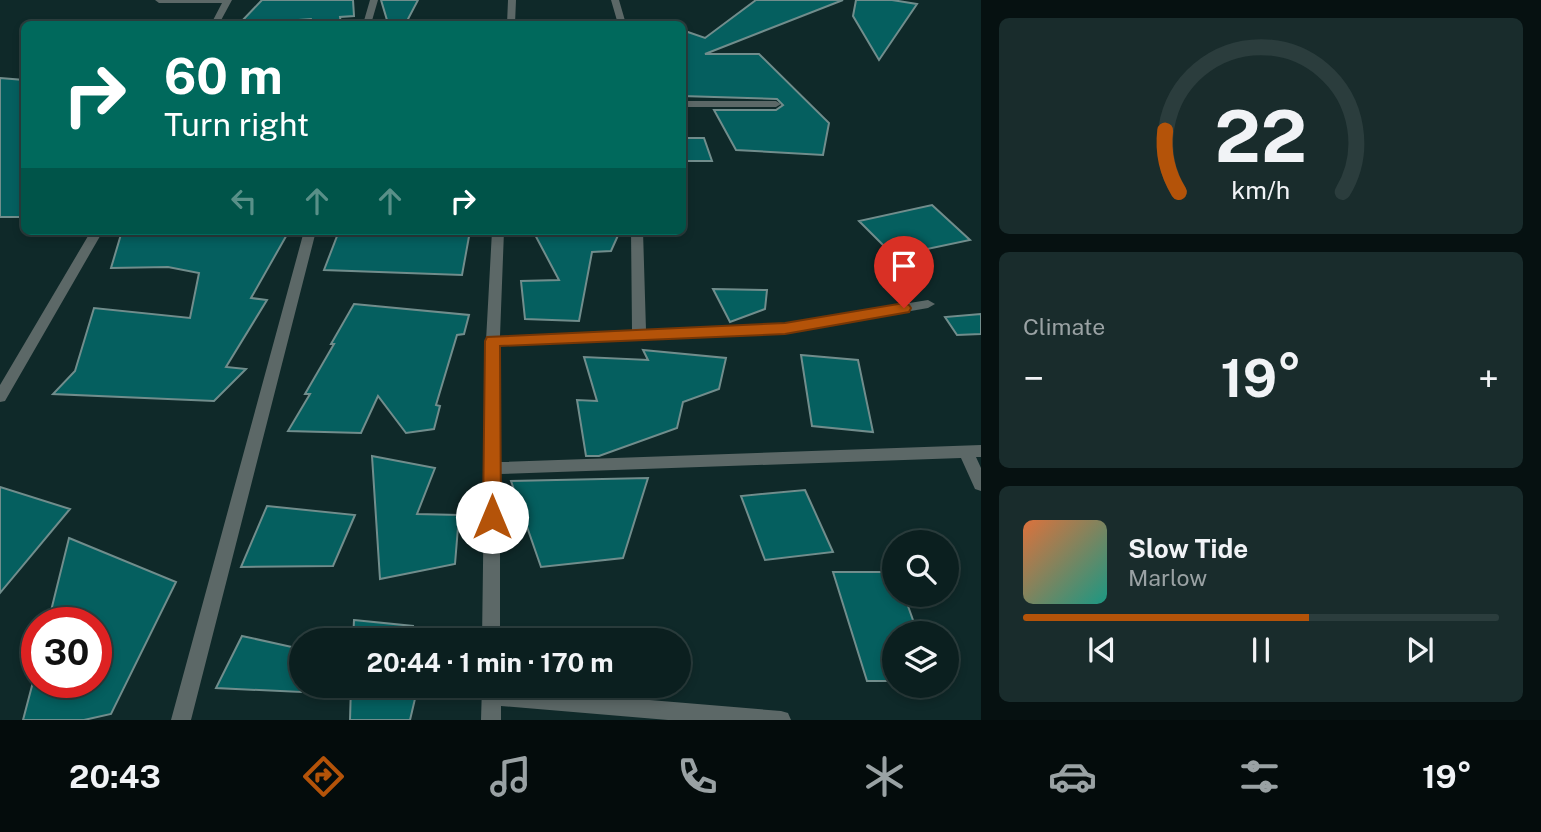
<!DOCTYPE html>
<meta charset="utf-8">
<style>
:root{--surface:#0b1f1f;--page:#192c2c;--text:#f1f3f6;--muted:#9aa2a4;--line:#2b3d3d;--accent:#b45309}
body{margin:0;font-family:"Public Sans",sans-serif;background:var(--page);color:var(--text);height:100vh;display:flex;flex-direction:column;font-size:26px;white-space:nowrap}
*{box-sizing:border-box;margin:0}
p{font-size:23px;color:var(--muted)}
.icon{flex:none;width:38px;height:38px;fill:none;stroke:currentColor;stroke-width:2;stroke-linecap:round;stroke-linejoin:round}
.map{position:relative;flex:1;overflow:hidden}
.sheet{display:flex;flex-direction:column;gap:18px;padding:18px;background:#061111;width:560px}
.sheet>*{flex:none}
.hud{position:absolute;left:21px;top:21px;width:665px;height:214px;border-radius:10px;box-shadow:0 4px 10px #0003,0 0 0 2px var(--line);background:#00695c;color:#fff;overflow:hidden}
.buttons{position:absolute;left:882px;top:530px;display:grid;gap:14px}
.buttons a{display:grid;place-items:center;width:77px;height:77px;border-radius:50%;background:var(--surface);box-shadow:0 4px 10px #0003,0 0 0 2px var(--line);font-size:35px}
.speed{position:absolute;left:21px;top:607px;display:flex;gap:14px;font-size:35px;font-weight:700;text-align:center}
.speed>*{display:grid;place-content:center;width:91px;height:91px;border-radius:50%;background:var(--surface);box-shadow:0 4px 10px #0003,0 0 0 2px var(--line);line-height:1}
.speed .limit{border:10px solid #d22;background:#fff;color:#111}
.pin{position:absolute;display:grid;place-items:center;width:60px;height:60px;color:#fff;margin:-72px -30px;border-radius:50% 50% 50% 0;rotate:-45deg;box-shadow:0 0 7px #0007}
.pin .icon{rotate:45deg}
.me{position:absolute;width:77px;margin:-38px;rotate:0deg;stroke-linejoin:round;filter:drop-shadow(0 0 5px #0008)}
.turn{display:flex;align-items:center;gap:24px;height:147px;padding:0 28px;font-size:32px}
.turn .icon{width:91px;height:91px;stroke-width:2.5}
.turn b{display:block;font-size:49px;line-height:60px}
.lanes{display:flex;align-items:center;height:66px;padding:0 28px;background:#0003;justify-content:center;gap:35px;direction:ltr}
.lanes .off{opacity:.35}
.big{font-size:52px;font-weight:700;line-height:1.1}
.sheet .card{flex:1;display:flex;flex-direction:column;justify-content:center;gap:10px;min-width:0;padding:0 24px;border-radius:10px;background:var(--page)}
.sheet .dial{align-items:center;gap:0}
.dial svg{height:182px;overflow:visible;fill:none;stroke:var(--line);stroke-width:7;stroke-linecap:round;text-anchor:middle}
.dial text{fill:var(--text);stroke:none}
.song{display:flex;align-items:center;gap:21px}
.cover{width:84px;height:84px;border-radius:10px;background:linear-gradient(135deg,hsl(20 70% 55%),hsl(170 70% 35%))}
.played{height:7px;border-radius:4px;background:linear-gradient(90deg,var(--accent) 60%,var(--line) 60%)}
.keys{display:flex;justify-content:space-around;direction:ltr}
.heat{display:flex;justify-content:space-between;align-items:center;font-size:38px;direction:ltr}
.trip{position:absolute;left:289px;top:628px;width:402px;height:70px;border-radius:35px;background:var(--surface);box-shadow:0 4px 10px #0003,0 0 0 2px var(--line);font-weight:700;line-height:70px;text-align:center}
.tabs{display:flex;height:112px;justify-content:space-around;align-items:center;background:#040c0c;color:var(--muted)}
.tabs .icon{width:49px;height:49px}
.tabs .active{color:var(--accent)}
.tabs b{font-size:32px;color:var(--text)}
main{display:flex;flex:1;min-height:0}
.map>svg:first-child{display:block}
.building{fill:#055f5f;stroke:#718d8c;stroke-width:2}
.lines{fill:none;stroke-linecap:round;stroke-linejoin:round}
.minor{fill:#5c6867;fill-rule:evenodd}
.route{fill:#b45309;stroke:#753606;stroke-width:2}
</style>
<main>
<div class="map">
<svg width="981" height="720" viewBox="0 0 981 720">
<rect width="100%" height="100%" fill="#0f2929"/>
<path class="building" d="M262,0H353L354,16L340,17L341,24H313L311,19L272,22V24H239Z
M381,0H418L407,21L387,20Z
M756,0H843L705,54H759L829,123L823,155L736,150L714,110H776L783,105L777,99L682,96V30L705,38Z
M856,0H892L917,4L879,60L853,16Z
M0,78L24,80V217H0Z
M682,138H704L712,161H682Z
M932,205L970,240L894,256L859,221Z
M122,231H289L251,298L267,300L226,367L246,369L214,401L53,394L75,371L94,308L190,318L199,273L168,267L111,268Z
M339,231H470L462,275L324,270Z
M533,231H620L611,251L592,252L579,321L525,319L521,281L559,280Z
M713,289L767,290L765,309L730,322Z
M354,304L469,315L464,334L457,335L436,405L440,406L434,429L406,433L378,396L361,433L288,431L310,394H305L334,344H331Z
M981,314V334L957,335L945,317Z
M643,350L726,358L719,389L683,402L677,428L599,456H586L577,400L597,401L584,357L648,360Z
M801,355L858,360L873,432L812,426Z
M372,456L435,468L417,514L459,515L455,564L380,579Z
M648,478L623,558L541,567L511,481Z
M0,487L70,509L0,593Z
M805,490L833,552L765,560L741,496Z
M267,506L355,515L333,566L241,567Z
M69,538L176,582L111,714L84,720H23L33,682H96V623H48Z
M833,572H894V595H904L918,634H894V681H867Z
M354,620L413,626L412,640H353Z
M242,636L301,649V692L216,688Z
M351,686H418L410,720H350Z"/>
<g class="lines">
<path class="minor" d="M155,0H232L219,24H211L222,3H159Z
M370,0H378L371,24H363Z
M508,0H516L515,24H507Z
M611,0H619L626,24H618Z
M682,101H776L781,104L776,107H682Z
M91,231H103L5,401L0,402V385Z
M304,231H316L191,720H171Z
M492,231H504L500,336L632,330L631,231H643L646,330L785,323L928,300L935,304L928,308L785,333L500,345V462L981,445V457H976L981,468V491L975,489L961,458L500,474V640H482L486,341Z
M482,686L781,711L788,713L791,720H668L501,706V720H481Z"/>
</g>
<path class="route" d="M904,303L909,305L911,308L909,312L785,334L500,346L501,517L499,522L492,525L485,522L483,517L485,341L487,337L785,323Z"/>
</svg>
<div class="buttons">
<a><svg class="icon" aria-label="search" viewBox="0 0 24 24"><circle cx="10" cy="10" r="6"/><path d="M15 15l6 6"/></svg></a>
<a><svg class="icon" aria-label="layers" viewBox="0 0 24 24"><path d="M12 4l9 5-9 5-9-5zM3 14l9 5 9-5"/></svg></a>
</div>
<div class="speed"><div class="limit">30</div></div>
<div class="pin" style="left:904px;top:308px;background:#d93025"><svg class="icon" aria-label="arrive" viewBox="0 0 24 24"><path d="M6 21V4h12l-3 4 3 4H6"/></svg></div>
<svg class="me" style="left:492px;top:517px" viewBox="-20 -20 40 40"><circle r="19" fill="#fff"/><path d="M0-13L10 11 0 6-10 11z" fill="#b45309"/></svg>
<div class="trip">20:44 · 1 min · 170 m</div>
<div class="hud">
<div class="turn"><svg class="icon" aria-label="right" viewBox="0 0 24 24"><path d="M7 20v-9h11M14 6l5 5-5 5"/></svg><div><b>60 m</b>Turn right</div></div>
<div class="lanes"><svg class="icon off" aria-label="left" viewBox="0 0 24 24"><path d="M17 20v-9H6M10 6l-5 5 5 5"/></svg><svg class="icon off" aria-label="ahead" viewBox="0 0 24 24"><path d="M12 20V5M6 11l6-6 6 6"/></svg><svg class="icon off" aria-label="ahead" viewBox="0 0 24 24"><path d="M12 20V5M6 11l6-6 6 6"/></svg><svg class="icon" aria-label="right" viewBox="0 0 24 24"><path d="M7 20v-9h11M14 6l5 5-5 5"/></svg></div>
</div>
</div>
<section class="sheet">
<div class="card dial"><svg viewBox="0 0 100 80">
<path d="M14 69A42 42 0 1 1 86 69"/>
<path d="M14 69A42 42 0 0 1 8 42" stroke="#b45309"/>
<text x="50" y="56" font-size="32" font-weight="700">22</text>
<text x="50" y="72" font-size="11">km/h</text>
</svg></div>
<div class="card"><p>Climate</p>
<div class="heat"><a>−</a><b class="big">19°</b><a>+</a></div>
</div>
<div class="card">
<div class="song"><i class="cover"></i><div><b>Slow Tide</b><p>Marlow</p></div></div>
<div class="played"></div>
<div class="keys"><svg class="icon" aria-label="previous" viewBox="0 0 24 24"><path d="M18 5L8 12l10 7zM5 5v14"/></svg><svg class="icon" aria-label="pause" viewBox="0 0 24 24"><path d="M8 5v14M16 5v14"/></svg><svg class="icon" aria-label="next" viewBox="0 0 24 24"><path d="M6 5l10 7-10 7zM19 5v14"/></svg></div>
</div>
</section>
</main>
<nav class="tabs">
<b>20:43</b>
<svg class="icon active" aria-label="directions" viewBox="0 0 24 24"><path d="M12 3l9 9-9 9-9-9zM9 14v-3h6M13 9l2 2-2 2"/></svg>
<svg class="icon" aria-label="music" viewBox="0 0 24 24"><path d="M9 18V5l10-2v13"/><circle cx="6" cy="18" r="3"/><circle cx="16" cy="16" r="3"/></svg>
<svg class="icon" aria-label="phone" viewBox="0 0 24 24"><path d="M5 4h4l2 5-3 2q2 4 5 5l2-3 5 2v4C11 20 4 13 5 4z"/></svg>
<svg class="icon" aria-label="climate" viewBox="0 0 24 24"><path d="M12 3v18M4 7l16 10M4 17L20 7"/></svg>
<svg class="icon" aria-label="car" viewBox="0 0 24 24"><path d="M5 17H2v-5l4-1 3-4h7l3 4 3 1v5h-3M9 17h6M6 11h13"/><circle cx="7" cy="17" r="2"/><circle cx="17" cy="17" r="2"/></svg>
<svg class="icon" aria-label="filters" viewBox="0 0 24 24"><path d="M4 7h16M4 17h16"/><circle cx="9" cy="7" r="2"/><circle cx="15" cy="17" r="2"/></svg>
<b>19°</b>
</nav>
